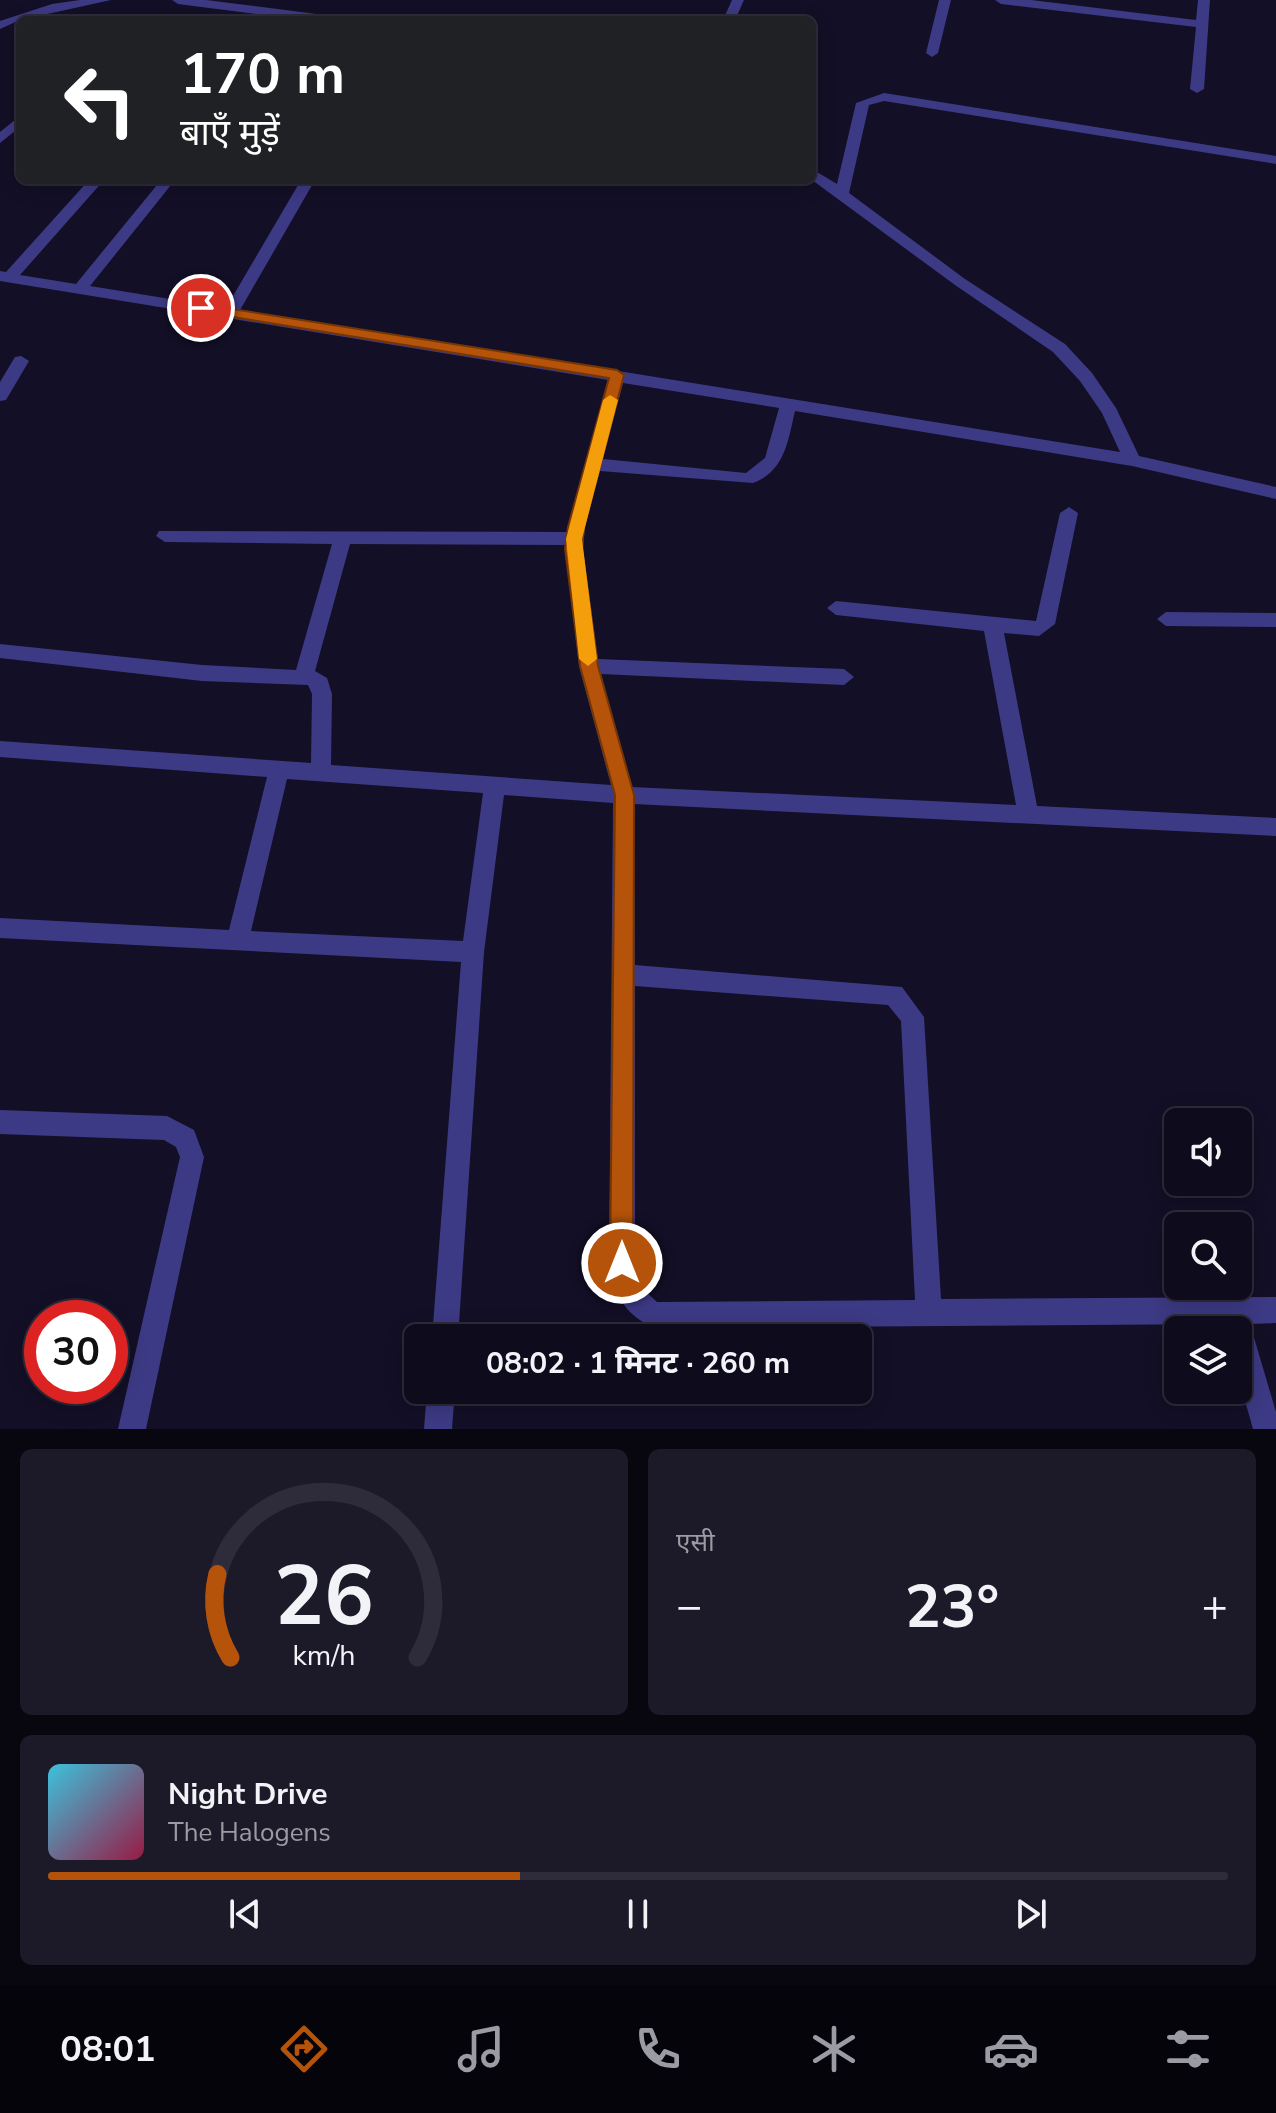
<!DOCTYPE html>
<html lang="hi">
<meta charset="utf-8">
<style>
:root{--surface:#0e0b1c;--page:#1c1929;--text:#f1f3f6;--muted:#9b9ba3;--line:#2e2b3b;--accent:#b45309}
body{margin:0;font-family:"Nunito Sans","Noto Sans Devanagari",sans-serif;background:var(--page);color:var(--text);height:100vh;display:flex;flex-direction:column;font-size:30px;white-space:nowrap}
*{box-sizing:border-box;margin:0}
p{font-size:26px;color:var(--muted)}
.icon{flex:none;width:44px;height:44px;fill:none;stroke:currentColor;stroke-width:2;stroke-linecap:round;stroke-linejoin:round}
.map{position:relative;height:1429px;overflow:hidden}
.drawer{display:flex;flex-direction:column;gap:20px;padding:20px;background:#08060f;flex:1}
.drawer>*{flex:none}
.hud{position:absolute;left:16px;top:16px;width:800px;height:168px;border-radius:12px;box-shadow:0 4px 20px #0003,0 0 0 2px var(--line);background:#202124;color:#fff;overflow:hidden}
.tools{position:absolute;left:1164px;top:1108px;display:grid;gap:16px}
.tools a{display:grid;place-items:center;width:88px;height:88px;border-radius:12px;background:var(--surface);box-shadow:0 4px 20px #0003,0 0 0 2px var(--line);font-size:40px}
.speed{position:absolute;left:24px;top:1300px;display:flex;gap:16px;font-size:40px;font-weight:700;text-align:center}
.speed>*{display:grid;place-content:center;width:104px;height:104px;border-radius:50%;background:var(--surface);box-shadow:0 4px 20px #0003,0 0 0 2px var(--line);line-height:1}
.speed .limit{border:12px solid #d22;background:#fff;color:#111}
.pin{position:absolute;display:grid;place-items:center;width:68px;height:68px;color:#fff;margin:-34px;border:4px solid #fff;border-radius:50%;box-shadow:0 2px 8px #0007}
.me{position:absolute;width:88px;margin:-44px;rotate:0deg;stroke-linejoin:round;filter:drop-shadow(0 0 6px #0008)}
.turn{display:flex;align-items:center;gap:28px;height:168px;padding:0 32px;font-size:36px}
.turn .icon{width:104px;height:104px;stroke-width:2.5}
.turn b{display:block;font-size:56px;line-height:68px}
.big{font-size:60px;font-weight:700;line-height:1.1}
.drawer .widget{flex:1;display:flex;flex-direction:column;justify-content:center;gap:12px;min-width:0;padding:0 28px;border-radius:12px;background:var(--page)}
.drawer .dial{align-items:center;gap:0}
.dial svg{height:208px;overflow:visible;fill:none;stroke:var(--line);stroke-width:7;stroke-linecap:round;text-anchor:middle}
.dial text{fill:var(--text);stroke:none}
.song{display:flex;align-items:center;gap:24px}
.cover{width:96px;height:96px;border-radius:12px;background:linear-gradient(135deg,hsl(190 70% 55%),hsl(340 70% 35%))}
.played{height:8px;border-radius:4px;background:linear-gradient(90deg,var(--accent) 40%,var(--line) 40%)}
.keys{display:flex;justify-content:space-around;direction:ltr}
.heat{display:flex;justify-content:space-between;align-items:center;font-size:44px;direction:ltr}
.drawer .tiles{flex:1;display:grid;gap:20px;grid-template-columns:1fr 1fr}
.widget:last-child{grid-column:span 2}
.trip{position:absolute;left:404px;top:1324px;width:468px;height:80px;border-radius:12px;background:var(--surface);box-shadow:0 4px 20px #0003,0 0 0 2px var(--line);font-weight:700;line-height:80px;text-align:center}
.dock{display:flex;height:128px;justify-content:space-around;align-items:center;background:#06040b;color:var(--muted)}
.dock .icon{width:56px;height:56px}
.dock .selected{color:var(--accent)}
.dock b{font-size:36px;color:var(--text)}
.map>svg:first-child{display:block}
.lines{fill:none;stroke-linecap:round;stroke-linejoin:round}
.minor{fill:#3d3a85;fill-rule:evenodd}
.route{fill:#b45309;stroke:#753606;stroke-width:2}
.slow{fill:#f59e0b}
</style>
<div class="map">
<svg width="1276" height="1429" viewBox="0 0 1276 1429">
<rect width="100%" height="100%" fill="#130f26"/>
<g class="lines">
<path class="minor" d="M80,0H111L20,20L0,29V21L52,4Z
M172,0H206L332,16L338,20H304L178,4Z
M732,0H744L735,20H723Z
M939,0H951L938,53L932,57L926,53Z
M995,0H1031L1196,20L1198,0H1210L1204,89L1197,93L1190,89L1196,27L1001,4Z
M884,93L1276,156V164L884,101L869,105L849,193L965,279L1065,344L1092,373L1116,408L1139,456L1276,487V499L1132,466L795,411C788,441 785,471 753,483L600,471L585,527L583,549L598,659L844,669L854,677L844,685L601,674L632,787L1016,805L984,631L836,615L827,608L836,601L1036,621L1060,513L1069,507L1078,513L1055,624L1039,636L1004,633L1037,806L1276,818V836L634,804L635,965L902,987L924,1017L941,1299L1276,1297V1323L1250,1324L1276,1412V1429H1253L1238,1376V1330H1225L1223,1324L655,1328C624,1315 615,1295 609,1263L613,803L504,795L484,952L458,1338H432L461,962L0,938V918L229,930L267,777L0,757V741L311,763L312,694L308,685L202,681L0,658V644L202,665L296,670L332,544L165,542L156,536L159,531L567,532L608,380L0,281V271L6,272L89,180H104L20,275L76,284L161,180H175L90,286L226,308L301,180H315L240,310L1120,452L1102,413L1080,381L1053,352L955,285L812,180V169L837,184L856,103ZM623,383L779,408L765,458L746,473L603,459ZM350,544L565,545L579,666L611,785L331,765L332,694L327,678L315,671ZM287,779L483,793L463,941L251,931ZM635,986L888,1005L901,1021L915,1300L657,1302L640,1286L635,1263Z
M20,116V127L0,143V132Z
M21,356L29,361L6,400L0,401V382L15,357Z
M1166,612L1276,613V627L1166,626L1157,619Z
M0,1110L167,1116L194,1130L204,1157L146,1429H118L180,1157L176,1147L164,1140L0,1134Z
M427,1390H455L452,1429H424Z"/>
</g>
<path class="route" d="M201,304L617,370L624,375L584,527L582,549L598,666L634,795L633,1263L630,1271L622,1275L613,1271L610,1263L615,795L580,666L565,549L568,527L609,378L196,311L194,308Z"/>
<path class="slow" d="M610,395L618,400L582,539L597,659L588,666L579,659L566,539L603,400Z"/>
</svg>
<div class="tools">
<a><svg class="icon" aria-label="sound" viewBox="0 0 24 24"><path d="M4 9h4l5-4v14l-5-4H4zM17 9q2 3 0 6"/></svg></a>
<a><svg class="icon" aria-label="search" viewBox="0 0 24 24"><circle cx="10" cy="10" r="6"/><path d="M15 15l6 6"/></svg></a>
<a><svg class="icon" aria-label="layers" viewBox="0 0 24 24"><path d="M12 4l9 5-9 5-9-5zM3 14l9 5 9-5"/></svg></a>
</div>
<div class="speed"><div class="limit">30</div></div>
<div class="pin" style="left:201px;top:308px;background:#d93025"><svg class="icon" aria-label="arrive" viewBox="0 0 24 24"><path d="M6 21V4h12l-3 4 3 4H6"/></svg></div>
<svg class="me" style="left:622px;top:1263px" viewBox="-20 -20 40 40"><circle r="17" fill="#b45309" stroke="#fff" stroke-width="3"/><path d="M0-11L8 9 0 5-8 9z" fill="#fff"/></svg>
<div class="trip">08:02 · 1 मिनट · 260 m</div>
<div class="hud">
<div class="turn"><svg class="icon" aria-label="left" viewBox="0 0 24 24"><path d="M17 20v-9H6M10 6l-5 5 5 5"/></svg><div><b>170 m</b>बाएँ मुड़ें</div></div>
</div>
</div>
<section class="drawer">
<div class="tiles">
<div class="widget dial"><svg viewBox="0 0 100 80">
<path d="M14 69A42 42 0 1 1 86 69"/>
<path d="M14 69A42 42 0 0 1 9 37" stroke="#b45309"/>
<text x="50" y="56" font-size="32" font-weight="700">26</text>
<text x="50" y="72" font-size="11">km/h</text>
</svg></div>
<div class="widget"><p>एसी</p>
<div class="heat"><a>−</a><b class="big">23°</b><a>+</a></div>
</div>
<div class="widget">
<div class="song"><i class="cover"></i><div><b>Night Drive</b><p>The Halogens</p></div></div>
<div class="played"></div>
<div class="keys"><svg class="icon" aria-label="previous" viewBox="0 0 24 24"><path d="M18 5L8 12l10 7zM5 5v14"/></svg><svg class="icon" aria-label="pause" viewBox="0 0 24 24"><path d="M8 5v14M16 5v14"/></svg><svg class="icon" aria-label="next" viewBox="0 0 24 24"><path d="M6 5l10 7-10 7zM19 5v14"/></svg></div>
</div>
</div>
</section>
<nav class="dock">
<b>08:01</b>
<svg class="icon selected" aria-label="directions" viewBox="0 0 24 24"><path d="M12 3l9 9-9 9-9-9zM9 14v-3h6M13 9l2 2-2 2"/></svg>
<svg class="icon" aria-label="music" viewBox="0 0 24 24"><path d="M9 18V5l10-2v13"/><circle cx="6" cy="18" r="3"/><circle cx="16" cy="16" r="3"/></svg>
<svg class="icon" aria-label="phone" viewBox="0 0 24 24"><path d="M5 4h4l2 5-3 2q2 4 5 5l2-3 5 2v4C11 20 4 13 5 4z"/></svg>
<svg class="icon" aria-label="climate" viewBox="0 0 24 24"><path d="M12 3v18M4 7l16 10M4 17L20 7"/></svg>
<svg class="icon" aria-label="car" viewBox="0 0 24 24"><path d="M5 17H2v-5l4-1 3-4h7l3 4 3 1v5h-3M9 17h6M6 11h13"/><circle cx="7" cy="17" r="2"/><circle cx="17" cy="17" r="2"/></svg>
<svg class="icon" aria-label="filters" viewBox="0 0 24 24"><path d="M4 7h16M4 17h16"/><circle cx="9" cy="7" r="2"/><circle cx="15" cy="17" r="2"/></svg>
</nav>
